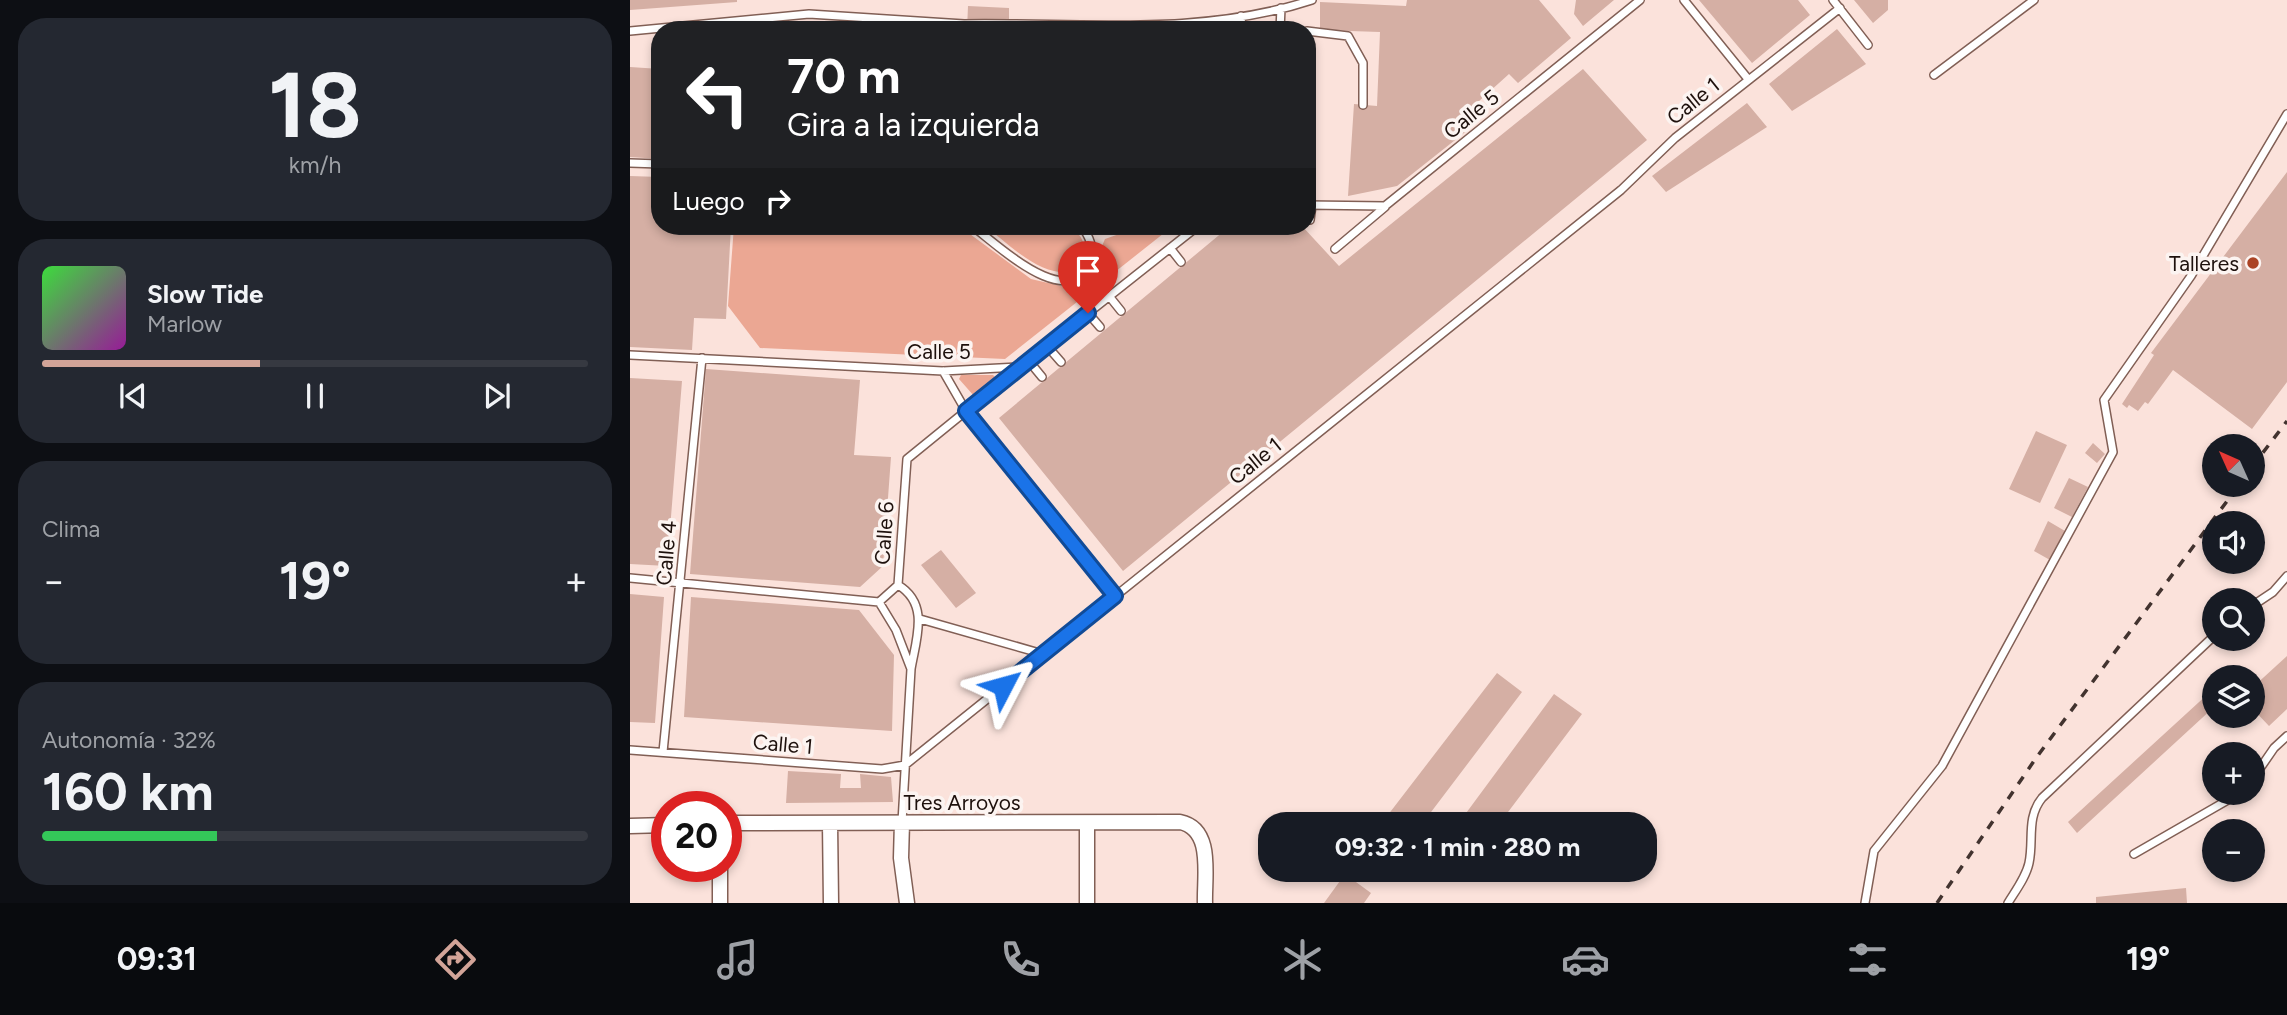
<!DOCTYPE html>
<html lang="es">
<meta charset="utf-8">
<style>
:root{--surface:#171b24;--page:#242831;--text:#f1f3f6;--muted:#9ea1a6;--line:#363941;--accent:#d2a498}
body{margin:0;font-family:Figtree,sans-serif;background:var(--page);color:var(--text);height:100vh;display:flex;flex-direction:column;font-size:26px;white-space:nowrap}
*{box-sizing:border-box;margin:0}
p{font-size:23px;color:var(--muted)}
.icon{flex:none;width:38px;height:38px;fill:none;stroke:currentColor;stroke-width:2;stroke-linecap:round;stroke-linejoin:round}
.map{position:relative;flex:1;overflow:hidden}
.details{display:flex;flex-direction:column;gap:18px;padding:18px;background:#0d0f14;width:630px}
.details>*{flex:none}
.hud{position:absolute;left:21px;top:21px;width:665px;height:214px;border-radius:28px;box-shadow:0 4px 10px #0003;background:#202124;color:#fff;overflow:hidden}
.needle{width:46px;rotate:315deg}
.tools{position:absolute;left:1572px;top:434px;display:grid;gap:14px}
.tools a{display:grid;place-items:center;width:63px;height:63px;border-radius:50%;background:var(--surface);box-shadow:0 4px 10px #0003;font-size:35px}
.speed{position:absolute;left:21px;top:791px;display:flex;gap:14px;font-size:35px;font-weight:700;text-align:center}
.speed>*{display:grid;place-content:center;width:91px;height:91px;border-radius:50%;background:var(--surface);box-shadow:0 4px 10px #0003;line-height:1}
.speed .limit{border:10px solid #d22;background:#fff;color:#111}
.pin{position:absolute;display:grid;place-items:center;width:60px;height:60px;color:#fff;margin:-72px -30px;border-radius:50% 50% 50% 0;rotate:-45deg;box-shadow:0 0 7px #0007}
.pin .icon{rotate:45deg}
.me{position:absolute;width:77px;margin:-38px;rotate:51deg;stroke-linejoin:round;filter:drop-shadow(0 0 5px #0008)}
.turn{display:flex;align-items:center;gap:24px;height:147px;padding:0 21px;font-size:32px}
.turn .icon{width:91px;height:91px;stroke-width:2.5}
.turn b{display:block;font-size:49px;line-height:60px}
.then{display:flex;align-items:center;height:66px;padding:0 21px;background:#0003;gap:14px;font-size:26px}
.big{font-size:52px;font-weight:700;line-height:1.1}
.details .card{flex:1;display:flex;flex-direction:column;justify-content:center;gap:10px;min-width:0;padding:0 24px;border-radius:28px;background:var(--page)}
.details .dial{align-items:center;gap:0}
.dial b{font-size:91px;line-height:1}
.song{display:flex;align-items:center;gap:21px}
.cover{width:84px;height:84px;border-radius:10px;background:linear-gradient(135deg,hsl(120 70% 55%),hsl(300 70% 35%))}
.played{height:7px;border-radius:4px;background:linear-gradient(90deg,var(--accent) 40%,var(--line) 40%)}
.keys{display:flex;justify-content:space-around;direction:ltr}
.heat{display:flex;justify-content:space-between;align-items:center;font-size:38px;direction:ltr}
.charge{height:10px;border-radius:5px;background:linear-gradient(90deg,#34c759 32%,var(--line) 0)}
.trip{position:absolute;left:628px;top:812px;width:399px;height:70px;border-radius:28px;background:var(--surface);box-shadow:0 4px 10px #0003;font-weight:700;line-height:70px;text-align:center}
.tabs{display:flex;height:112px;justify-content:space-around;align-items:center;background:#090b0e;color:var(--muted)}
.tabs .icon{width:49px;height:49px}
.tabs .current{color:var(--accent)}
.tabs b{font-size:32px;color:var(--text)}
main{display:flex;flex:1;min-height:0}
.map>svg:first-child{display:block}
.green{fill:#eba793}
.building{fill:#d5afa4}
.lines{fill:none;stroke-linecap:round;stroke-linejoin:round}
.service-casing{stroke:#815f55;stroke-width:10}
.minor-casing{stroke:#815f55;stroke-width:17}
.service{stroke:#fff;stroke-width:7}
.minor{stroke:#fff;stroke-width:14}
.rail{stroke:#42332f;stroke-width:3.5;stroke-dasharray:9 9;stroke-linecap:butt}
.route-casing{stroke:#114b97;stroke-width:18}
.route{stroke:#1a73e8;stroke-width:12}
.poi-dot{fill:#ab4324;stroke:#fcf4f1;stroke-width:2.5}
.labels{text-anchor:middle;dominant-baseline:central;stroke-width:7;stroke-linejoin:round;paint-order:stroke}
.street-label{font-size:21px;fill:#1e110d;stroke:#fcf4f1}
.poi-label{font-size:21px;fill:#1e110d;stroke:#fcf4f1;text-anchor:end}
</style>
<main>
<section class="details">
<div class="card dial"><b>18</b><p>km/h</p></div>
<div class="card">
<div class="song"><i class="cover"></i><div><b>Slow Tide</b><p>Marlow</p></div></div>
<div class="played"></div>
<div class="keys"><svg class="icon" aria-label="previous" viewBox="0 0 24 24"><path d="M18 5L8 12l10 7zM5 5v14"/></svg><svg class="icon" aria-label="pause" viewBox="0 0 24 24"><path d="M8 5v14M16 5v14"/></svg><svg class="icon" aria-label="next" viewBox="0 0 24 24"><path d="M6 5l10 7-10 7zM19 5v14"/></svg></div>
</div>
<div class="card"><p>Clima</p>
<div class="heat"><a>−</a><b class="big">19°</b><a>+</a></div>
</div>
<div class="card"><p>Autonomía · 32%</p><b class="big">160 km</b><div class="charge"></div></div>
</section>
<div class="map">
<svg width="1657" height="903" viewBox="0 0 1657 903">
<rect width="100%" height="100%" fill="#fbe2db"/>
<path class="green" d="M104,226H329L401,279L431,286L444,285L462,269L475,239L512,226H543L375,359L130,348L98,306Z
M355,226H439C460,240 456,254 443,272C410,277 380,245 355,226Z
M331,375H363L366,378L344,396L329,379Z"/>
<path class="building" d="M0,0H107V2L0,10Z
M777,0H909L941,38L888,83L879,74L838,111L839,129L767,186L718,196L724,104L747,106L750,32L690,30V2L776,6Z
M946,0H984L953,26L944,14Z
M1069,0H1168L1180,15L1122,63Z
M1224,0H1258V10L1243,23Z
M338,6L379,8V27H399V30H337Z
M543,24L600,28V30H543Z
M184,26L217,28V30H184Z
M1207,29L1236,64L1162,111L1139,84Z
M0,67L30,69V159L0,157Z
M953,69L1017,140L493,571L369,418L600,226H672L709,266Z
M1117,103L1137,127L1036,192L1022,176Z
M1657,172V382L1622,429L1543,370L1518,404L1515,402L1508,411L1499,405L1497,408L1492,404L1524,355L1521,353Z
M0,176L30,177V226H101L96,319L64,318L62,350L0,347Z
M76,369L230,380L224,455L261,457L253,566L230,587L60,574Z
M0,378L52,381L37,566L0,564Z
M1406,431L1437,445L1410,503L1379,489Z
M1463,443L1475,454L1467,463L1455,453Z
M1439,478L1458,487L1442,517L1424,508Z
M1418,521L1435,531L1420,560L1404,551Z
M311,550L346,593L326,608L291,565Z
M0,594L34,597L25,723L0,722Z
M61,597L229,610L264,655L262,731L54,717Z
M1657,656V709L1639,726L1622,708V688Z
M867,673L892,692L792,824H751Z
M1580,692L1584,696V707L1447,833L1438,822Z
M924,694L952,714L869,824H828Z
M158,771L211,774L210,788H231L230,774L261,777L263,802L156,803Z
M715,874L741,893L734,903H694Z
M1556,888L1557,903H1466V897Z"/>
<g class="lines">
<defs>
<path id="service" d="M1054,0L1118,79
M1203,0L1238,45
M611,16L612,30
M334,30V24C449,22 570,37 682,0
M650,30L651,8
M0,31L179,14L334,24
M677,31L718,36L733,63V105
M1304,75L1404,0
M0,163L30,164
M677,205L755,206L1010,0
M680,220L682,205
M342,226C366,243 439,315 460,261C465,249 459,235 451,226
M540,248L551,262
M705,249L755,207
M479,296L491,311
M458,313L470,327
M417,346L431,362
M0,355L313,371L390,367L568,226
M398,360L412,377
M313,371L336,411L485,596
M0,578L249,602
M268,585C300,604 286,639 281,669
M1622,606L1643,592L1657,576
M290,619L413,654
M0,750L252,769L275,765L991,190L1045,138L1210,8
M33,752L72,358
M1622,780L1644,748L1657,736
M272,822L281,669L266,630L249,602L268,585L277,459L389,368
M1504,854L1610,793
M1235,903L1244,851L1312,766L1483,452L1474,400L1561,276L1657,114
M1378,903C1386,890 1396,877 1399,863C1404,840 1396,818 1412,798L1584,636"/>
<path id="minor" d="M272,822L271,858L277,903
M96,823L550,822C584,829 574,876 575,903
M200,823L201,903
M457,823V903
M0,826L37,825
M90,866V903"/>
</defs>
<use href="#service" class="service-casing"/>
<use href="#minor" class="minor-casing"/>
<use href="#service" class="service"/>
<use href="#minor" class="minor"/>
<path class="rail" d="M1622,467L1657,421
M1307,903L1406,758L1609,485"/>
</g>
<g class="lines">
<defs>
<path id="route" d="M373,686L485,596L336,411L458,313"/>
</defs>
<use href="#route" class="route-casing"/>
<use href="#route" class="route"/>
</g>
<circle class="poi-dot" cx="1623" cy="263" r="7"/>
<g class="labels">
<g class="street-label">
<text transform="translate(1063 101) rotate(-39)">Calle 1</text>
<text transform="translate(841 114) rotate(-39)">Calle 5</text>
<text x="309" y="351">Calle 5</text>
<text transform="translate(625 461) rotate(-39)">Calle 1</text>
<text transform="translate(254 533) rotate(-86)">Calle 6</text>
<text transform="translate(36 553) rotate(-85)">Calle 4</text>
<text transform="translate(153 744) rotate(5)">Calle 1</text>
<text x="332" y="802">Tres Arroyos</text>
</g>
<g class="poi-label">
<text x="1609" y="263">Talleres</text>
</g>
</g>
</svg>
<div class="tools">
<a><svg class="needle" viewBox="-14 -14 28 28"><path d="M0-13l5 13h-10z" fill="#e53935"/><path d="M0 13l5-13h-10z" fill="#9ea1a6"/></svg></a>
<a><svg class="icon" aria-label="sound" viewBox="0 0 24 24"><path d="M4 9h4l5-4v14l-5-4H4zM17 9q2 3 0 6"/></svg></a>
<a><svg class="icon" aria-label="search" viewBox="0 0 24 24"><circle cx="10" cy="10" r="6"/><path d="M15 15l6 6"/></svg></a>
<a><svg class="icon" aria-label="layers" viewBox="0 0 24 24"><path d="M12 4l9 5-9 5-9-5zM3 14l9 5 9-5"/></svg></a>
<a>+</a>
<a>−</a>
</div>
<div class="speed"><div class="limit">20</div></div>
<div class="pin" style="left:458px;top:313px;background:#d93025"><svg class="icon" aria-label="arrive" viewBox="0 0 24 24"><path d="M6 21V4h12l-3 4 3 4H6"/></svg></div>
<svg class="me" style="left:373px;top:686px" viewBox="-20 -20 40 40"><path d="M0-17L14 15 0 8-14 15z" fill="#1a73e8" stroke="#fff" stroke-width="4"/></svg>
<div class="trip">09:32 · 1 min · 280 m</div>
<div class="hud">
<div class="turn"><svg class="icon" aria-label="left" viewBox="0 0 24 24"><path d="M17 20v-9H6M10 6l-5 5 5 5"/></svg><div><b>70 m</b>Gira a la izquierda</div></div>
<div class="then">Luego<svg class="icon" aria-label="right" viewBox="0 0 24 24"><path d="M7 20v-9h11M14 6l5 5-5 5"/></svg></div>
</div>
</div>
</main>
<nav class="tabs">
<b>09:31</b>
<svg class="icon current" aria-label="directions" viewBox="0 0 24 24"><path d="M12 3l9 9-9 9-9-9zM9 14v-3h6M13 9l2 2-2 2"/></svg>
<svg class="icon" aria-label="music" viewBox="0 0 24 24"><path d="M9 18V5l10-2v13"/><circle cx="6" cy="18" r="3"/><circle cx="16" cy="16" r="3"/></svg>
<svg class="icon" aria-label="phone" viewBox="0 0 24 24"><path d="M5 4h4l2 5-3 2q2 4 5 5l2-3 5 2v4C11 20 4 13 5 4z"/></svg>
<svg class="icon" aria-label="climate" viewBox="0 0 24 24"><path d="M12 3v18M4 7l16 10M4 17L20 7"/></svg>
<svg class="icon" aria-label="car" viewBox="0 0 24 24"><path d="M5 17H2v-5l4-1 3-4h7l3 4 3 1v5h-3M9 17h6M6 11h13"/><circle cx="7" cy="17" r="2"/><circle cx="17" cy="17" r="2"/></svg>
<svg class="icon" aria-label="filters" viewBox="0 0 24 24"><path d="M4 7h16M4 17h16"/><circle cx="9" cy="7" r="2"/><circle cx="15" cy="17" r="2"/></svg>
<b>19°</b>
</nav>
